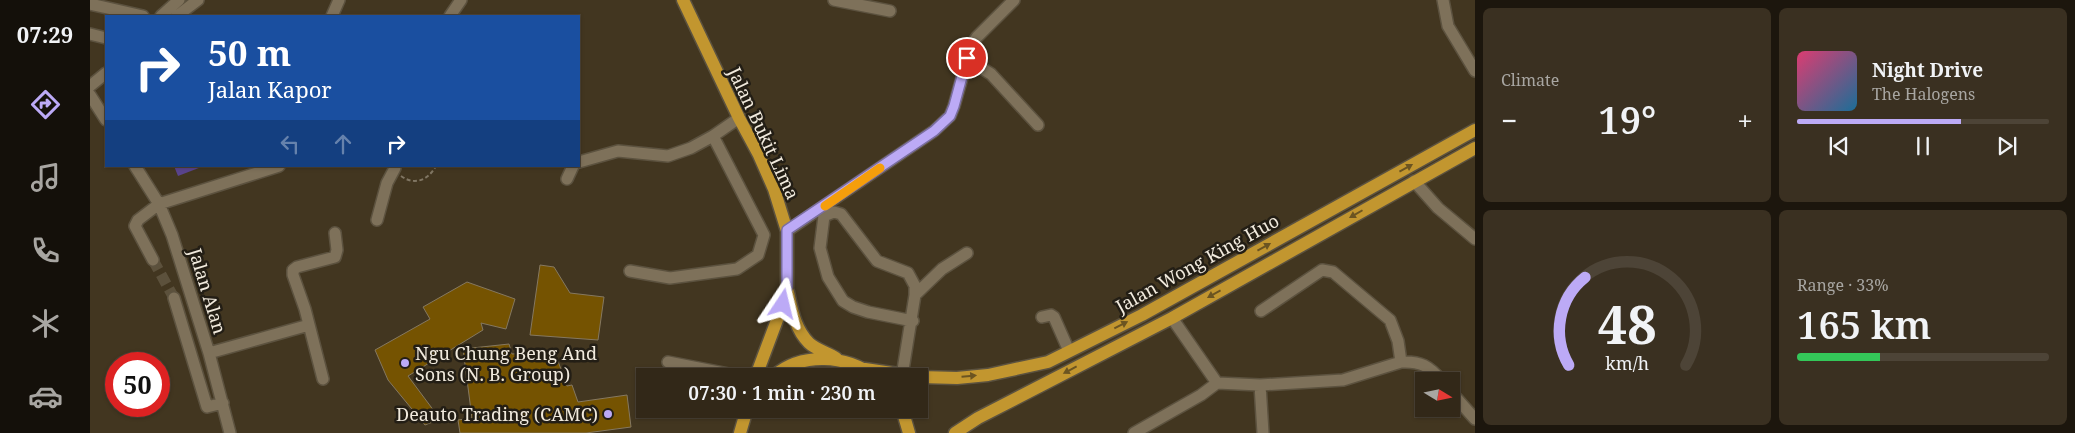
<!DOCTYPE html>
<meta charset="utf-8">
<style>
:root{--surface:#322818;--page:#3a3021;--text:#f1f3f6;--muted:#a8a6a2;--line:#4d4437;--accent:#bcaaf6}
body{margin:0;font-family:"Noto Serif",serif;background:var(--page);color:var(--text);height:100vh;display:flex;flex-direction:column;font-size:19px;white-space:nowrap}
*{box-sizing:border-box;margin:0}
p{font-size:16px;color:var(--muted)}
.icon{flex:none;width:28px;height:28px;fill:none;stroke:currentColor;stroke-width:2;stroke-linecap:round;stroke-linejoin:round}
.map{position:relative;flex:1;overflow:hidden}
.panel{display:flex;flex-direction:column;gap:8px;padding:8px;background:#1c160d;width:600px}
.panel>*{flex:none}
.top-card{position:absolute;left:15px;top:15px;width:475px;height:152px;border-radius:0px;box-shadow:0 1px 4px #0004,0 0 0 1px var(--line);background:#1a4fa0;color:#fff;overflow:hidden}
.needle{width:32px;rotate:100deg}
.tools{position:absolute;left:1325px;top:372px;display:grid;gap:10px}
.tools a{display:grid;place-items:center;width:45px;height:45px;border-radius:0px;background:var(--surface);box-shadow:0 1px 4px #0004,0 0 0 1px var(--line);font-size:25px}
.speed{position:absolute;left:15px;top:352px;display:flex;gap:10px;font-size:25px;font-weight:700;text-align:center}
.speed>*{display:grid;place-content:center;width:65px;height:65px;border-radius:50%;background:var(--surface);box-shadow:0 1px 4px #0004,0 0 0 1px var(--line);line-height:1}
.speed .limit{border:8px solid #d22;background:#fff;color:#111}
.pin{position:absolute;display:grid;place-items:center;width:42px;height:42px;color:#fff;margin:-21px;border:2px solid #fff;border-radius:50%;box-shadow:0 1px 5px #0007}
.me{position:absolute;width:55px;margin:-28px;rotate:10deg;stroke-linejoin:round;filter:drop-shadow(0 0 4px #0008)}
.turn{display:flex;align-items:center;gap:18px;height:105px;padding:0 20px;font-size:22px}
.turn .icon{width:65px;height:65px;stroke-width:2.5}
.turn b{display:block;font-size:35px;line-height:42px}
.lanes{display:flex;align-items:center;height:48px;padding:0 20px;background:#0003;justify-content:center;gap:25px;direction:ltr}
.lanes .off{opacity:.35}
.big{font-size:38px;font-weight:600;line-height:1.1}
.panel .card{flex:1;display:flex;flex-direction:column;justify-content:center;gap:8px;min-width:0;padding:0 18px;border-radius:8px;background:var(--page)}
.panel .dial{align-items:center;gap:0}
.dial svg{height:130px;overflow:visible;fill:none;stroke:var(--line);stroke-width:7;stroke-linecap:round;text-anchor:middle}
.dial text{fill:var(--text);stroke:none}
.song{display:flex;align-items:center;gap:15px}
.cover{width:60px;height:60px;border-radius:8px;background:linear-gradient(135deg,hsl(340 70% 55%),hsl(200 70% 35%))}
.played{height:5px;border-radius:2px;background:linear-gradient(90deg,var(--accent) 65%,var(--line) 65%)}
.keys{display:flex;justify-content:space-around;direction:ltr}
.heat{display:flex;justify-content:space-between;align-items:center;font-size:28px;direction:ltr}
.charge{height:8px;border-radius:4px;background:linear-gradient(90deg,#34c759 33%,var(--line) 0)}
.panel .tiles{flex:1;display:grid;gap:8px;grid-template-columns:repeat(2,1fr)}
.trip{position:absolute;left:546px;top:368px;width:292px;height:50px;border-radius:0px;background:var(--surface);box-shadow:0 1px 4px #0004,0 0 0 1px var(--line);font-weight:600;line-height:50px;text-align:center}
main{display:flex;flex:1;min-height:0}
.tabs{display:flex;flex-direction:column;width:90px;justify-content:space-around;align-items:center;background:#14100a;color:var(--muted)}
.tabs .icon{width:35px;height:35px}
.tabs .selected{color:var(--accent)}
.tabs b{font-size:22px;color:var(--text)}
.map>svg:first-child{display:block}
.green{fill:#5a448d}
.building{fill:#755301;stroke:#857860}
.lines{fill:none;stroke-linecap:round;stroke-linejoin:round}
.minor-tunnel{stroke:#5c513c;stroke-width:11;stroke-dasharray:11 5.5;stroke-linecap:butt}
.minor-casing{stroke:#5c523f;stroke-width:14}
.major-casing{stroke:#5c523f;stroke-width:15}
.path{stroke:#807663;stroke-width:2;stroke-dasharray:4 2.5;stroke-linecap:butt}
.minor{stroke:#7e715a;stroke-width:11}
.major{stroke:#c2962f;stroke-width:12}
.oneway{fill:#6b5421}
.route-casing{stroke:#7a6ea0;stroke-width:12}
.route{stroke:#bcaaf6;stroke-width:9}
.slow{stroke:#f59e0b;stroke-width:9}
.poi-dot{fill:#bcaaf6;stroke:#231e15;stroke-width:2}
.labels{text-anchor:middle;dominant-baseline:central;stroke-width:5;stroke-linejoin:round;paint-order:stroke}
.street-label{font-size:18px;fill:#f1eadd;stroke:#231e15}
.poi-label{font-size:18px;fill:#f1eadd;stroke:#231e15;text-anchor:start}
</style>
<main>
<nav class="tabs">
<b>07:29</b>
<svg class="icon selected" aria-label="directions" viewBox="0 0 24 24"><path d="M12 3l9 9-9 9-9-9zM9 14v-3h6M13 9l2 2-2 2"/></svg>
<svg class="icon" aria-label="music" viewBox="0 0 24 24"><path d="M9 18V5l10-2v13"/><circle cx="6" cy="18" r="3"/><circle cx="16" cy="16" r="3"/></svg>
<svg class="icon" aria-label="phone" viewBox="0 0 24 24"><path d="M5 4h4l2 5-3 2q2 4 5 5l2-3 5 2v4C11 20 4 13 5 4z"/></svg>
<svg class="icon" aria-label="climate" viewBox="0 0 24 24"><path d="M12 3v18M4 7l16 10M4 17L20 7"/></svg>
<svg class="icon" aria-label="car" viewBox="0 0 24 24"><path d="M5 17H2v-5l4-1 3-4h7l3 4 3 1v5h-3M9 17h6M6 11h13"/><circle cx="7" cy="17" r="2"/><circle cx="17" cy="17" r="2"/></svg>
</nav>
<div class="map">
<svg width="1385" height="433" viewBox="0 0 1385 433">
<rect width="100%" height="100%" fill="#423620"/>
<path class="green" d="M84,166H114L88,176Z"/>
<path class="building" d="M450,265L464,267L480,293L514,297L508,340L440,335Z
M377,282L425,299L416,329L391,323L393,330L318,376L350,419L335,425L298,380L285,350L340,319L333,307Z
M419,344L422,354L456,352L457,363L468,361L477,386L482,385L488,402L537,395L541,427L496,433H370L368,420L382,418L373,349Z"/>
<g class="lines">
<path class="minor-tunnel" d="M63,260L84,298"/>
<defs>
<path id="minor" d="M744,0L800,11
M1353,0L1358,26L1385,71
M0,4L53,16
M71,16L89,0
M87,16L108,0
M242,16L249,0
M360,16L371,0
M0,34L16,38
M877,59L901,74L948,125
M0,86L16,73
M0,95L16,120
M489,162L528,151L578,156L601,148L623,136L649,118
M45,166L69,204L82,235L119,353L140,433
M477,179L483,166
M1324,181L1348,208L1385,239
M730,209L734,216L730,248L738,277L753,301L763,307L778,312L823,321
M734,216L744,212L751,214L787,261L818,273L825,286V295
M287,220L297,183L305,168
M697,231L844,131L860,116L864,106L881,46L887,37L924,0
M63,260L45,226L48,220L69,204L189,166
M540,271L580,278L647,269L668,255L674,235L623,136
M84,298L117,407L133,403
M1171,311L1232,270L1243,272L1300,320L1308,341L1311,362
M952,317L961,315L964,317L979,351
M1082,318L1127,383
M119,353L219,325
M578,362L649,376
M812,376L825,295L852,269L877,253
M233,379L215,309L203,275V270L207,267L245,257L247,250L245,233
M1170,385L1173,433
M1361,392L1385,419
M1044,433L1111,395L1127,383L1170,385L1253,380L1311,362C1331,361 1339,366 1352,381"/>
<path id="major" d="M593,0L649,118L669,155L684,189L697,231V287L693,304L666,376
M698,292C702,310 705,329 719,343C725,349 738,353 746,358
M775,369L822,376
M684,376C712,352 756,355 784,376
M830,377L867,378L898,375L958,362L1052,315L1385,130
M812,409L819,433
M650,433L657,409
M865,433L888,418L1082,318L1385,148"/>
</defs>
<use href="#minor" class="minor-casing"/>
<use href="#major" class="major-casing"/>
<path class="path" d="M311,176C325,186 338,180 346,166"/>
<use href="#minor" class="minor"/>
<use href="#major" class="major"/>
</g>
<defs><path id="oneway-solid" d="M-6-.8H1V-3.2L6.5 0L1 3.2V.8H-6Z" transform="scale(1.25)"/></defs>
<g class="oneway">
<use href="#oneway-solid" transform="translate(1316 168) rotate(-29)"/>
<use href="#oneway-solid" transform="translate(1266 214) rotate(150)"/>
<use href="#oneway-solid" transform="translate(1174 247) rotate(-29)"/>
<use href="#oneway-solid" transform="translate(1124 294) rotate(151)"/>
<use href="#oneway-solid" transform="translate(1031 325) rotate(-27)"/>
<use href="#oneway-solid" transform="translate(980 370) rotate(152)"/>
<use href="#oneway-solid" transform="translate(879 376) rotate(-5)"/>
</g>
<g class="lines">
<defs>
<path id="route" d="M693,304L697,287V230L844,131L860,116L864,106L877,58"/>
</defs>
<use href="#route" class="route-casing"/>
<use href="#route" class="route"/>
<path class="slow" d="M735,206L790,168"/>
</g>
<g class="poi-dot">
<circle cx="315" cy="363" r="5"/>
<circle cx="518" cy="414" r="5"/>
</g>
<g class="labels">
<g class="street-label">
<text transform="translate(674 133) rotate(65)">Jalan Bukit Lima</text>
<text transform="translate(1107 263) rotate(-29)">Jalan Wong King Huo</text>
<text transform="translate(118 291) rotate(73)">Jalan Alan</text>
</g>
<g class="poi-label">
<text x="325" y="353">Ngu Chung Beng And<tspan x="325" dy="21">Sons (N. B. Group)</tspan></text>
<text x="508" y="414" text-anchor="end">Deauto Trading (CAMC)</text>
</g>
</g>
</svg>
<div class="tools">
<a><svg class="needle" viewBox="-14 -14 28 28"><path d="M0-13l5 13h-10z" fill="#e53935"/><path d="M0 13l5-13h-10z" fill="#a8a6a2"/></svg></a>
</div>
<div class="speed"><div class="limit">50</div></div>
<div class="pin" style="left:877px;top:58px;background:#d93025"><svg class="icon" aria-label="arrive" viewBox="0 0 24 24"><path d="M6 21V4h12l-3 4 3 4H6"/></svg></div>
<svg class="me" style="left:693px;top:304px" viewBox="-20 -20 40 40"><path d="M0-17L14 15 0 8-14 15z" fill="#bcaaf6" stroke="#fff" stroke-width="4"/></svg>
<div class="trip">07:30 · 1 min · 230 m</div>
<div class="top-card">
<div class="turn"><svg class="icon" aria-label="right" viewBox="0 0 24 24"><path d="M7 20v-9h11M14 6l5 5-5 5"/></svg><div><b>50 m</b>Jalan Kapor</div></div>
<div class="lanes"><svg class="icon off" aria-label="left" viewBox="0 0 24 24"><path d="M17 20v-9H6M10 6l-5 5 5 5"/></svg><svg class="icon off" aria-label="ahead" viewBox="0 0 24 24"><path d="M12 20V5M6 11l6-6 6 6"/></svg><svg class="icon" aria-label="right" viewBox="0 0 24 24"><path d="M7 20v-9h11M14 6l5 5-5 5"/></svg></div>
</div>
</div>
<section class="panel">
<div class="tiles">
<div class="card"><p>Climate</p>
<div class="heat"><a>−</a><b class="big">19°</b><a>+</a></div>
</div>
<div class="card">
<div class="song"><i class="cover"></i><div><b>Night Drive</b><p>The Halogens</p></div></div>
<div class="played"></div>
<div class="keys"><svg class="icon" aria-label="previous" viewBox="0 0 24 24"><path d="M18 5L8 12l10 7zM5 5v14"/></svg><svg class="icon" aria-label="pause" viewBox="0 0 24 24"><path d="M8 5v14M16 5v14"/></svg><svg class="icon" aria-label="next" viewBox="0 0 24 24"><path d="M6 5l10 7-10 7zM19 5v14"/></svg></div>
</div>
<div class="card dial"><svg viewBox="0 0 100 80">
<path d="M14 69A42 42 0 1 1 86 69"/>
<path d="M14 69A42 42 0 0 1 24 15" stroke="#bcaaf6"/>
<text x="50" y="56" font-size="32" font-weight="700">48</text>
<text x="50" y="72" font-size="11">km/h</text>
</svg></div>
<div class="card"><p>Range · 33%</p><b class="big">165 km</b><div class="charge"></div></div>
</div>
</section>
</main>
